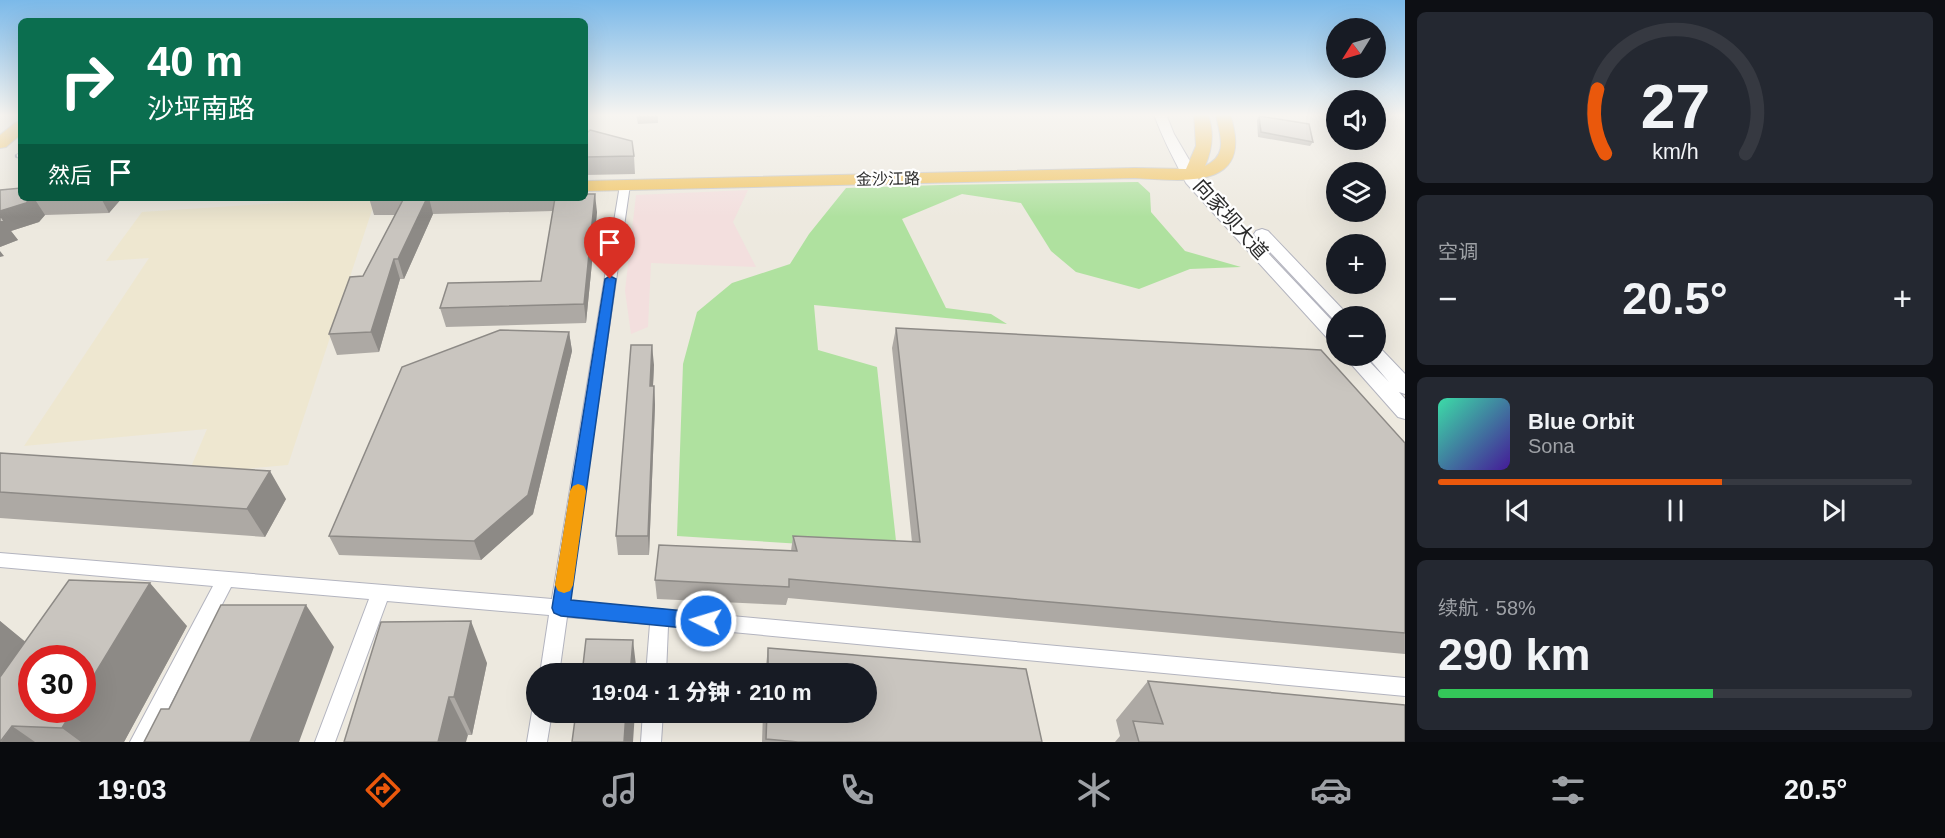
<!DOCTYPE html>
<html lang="zh">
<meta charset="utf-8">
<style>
:root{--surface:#171b24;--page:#242831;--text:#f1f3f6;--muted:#9ea1a6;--line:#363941;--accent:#ea580c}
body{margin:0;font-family:Helvetica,"Noto Sans SC",sans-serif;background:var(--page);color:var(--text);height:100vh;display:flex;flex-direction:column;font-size:22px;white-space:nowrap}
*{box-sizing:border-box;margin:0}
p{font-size:20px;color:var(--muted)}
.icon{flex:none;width:33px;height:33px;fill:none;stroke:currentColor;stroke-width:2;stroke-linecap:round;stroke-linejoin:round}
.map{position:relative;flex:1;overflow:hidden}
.sheet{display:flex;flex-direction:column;gap:12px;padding:12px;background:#0d0f14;width:540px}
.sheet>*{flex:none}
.hud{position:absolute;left:18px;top:18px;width:570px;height:183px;border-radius:9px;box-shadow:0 6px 24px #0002;background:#0b6e4f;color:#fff;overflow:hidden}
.needle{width:39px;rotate:233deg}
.controls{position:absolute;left:1326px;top:18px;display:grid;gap:12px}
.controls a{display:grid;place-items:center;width:60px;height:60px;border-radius:50%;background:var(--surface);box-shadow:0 6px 24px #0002;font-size:30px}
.speed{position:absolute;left:18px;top:645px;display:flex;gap:12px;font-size:30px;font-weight:700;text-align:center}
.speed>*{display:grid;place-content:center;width:78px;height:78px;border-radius:50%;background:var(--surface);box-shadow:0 6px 24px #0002;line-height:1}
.speed .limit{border:9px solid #d22;background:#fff;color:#111}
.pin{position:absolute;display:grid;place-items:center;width:51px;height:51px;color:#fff;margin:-62px -26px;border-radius:50% 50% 50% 0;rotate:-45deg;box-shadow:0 0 6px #0007}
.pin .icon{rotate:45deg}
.me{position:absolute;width:66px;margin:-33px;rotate:275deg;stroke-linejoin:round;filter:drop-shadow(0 0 4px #0008)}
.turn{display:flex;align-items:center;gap:21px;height:126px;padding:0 30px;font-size:27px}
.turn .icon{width:78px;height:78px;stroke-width:2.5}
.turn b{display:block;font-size:42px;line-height:51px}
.then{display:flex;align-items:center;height:57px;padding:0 30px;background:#0003;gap:12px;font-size:22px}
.big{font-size:45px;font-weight:800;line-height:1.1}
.sheet .tile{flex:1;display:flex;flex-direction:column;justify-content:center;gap:9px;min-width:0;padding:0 21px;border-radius:9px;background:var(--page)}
.sheet .dial{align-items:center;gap:0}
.dial svg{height:156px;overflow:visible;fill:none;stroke:var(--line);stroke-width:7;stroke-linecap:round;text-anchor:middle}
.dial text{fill:var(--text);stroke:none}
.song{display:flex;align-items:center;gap:18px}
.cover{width:72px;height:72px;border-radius:9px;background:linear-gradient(135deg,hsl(160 70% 55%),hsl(260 70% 35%))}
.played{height:6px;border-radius:3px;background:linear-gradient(90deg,var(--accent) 60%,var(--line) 60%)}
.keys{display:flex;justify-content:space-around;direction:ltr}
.heat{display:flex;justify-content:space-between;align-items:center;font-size:33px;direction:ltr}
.charge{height:9px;border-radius:4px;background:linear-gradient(90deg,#34c759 58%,var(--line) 0)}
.trip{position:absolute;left:526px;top:663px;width:351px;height:60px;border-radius:30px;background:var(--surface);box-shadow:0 6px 24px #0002;font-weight:800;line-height:60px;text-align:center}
.menu{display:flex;height:96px;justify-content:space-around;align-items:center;background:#090b0e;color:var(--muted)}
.menu .icon{width:42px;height:42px}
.menu .on{color:var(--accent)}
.menu b{font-size:27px;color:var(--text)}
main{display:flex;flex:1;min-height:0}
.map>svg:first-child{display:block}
.education{fill:#eee7d0}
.medical{fill:#f3dfde}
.green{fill:#afe19f}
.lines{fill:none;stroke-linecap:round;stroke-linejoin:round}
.minor-casing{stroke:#b3b4bf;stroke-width:2}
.secondary-casing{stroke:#b3b4bf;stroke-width:2}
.trunk-casing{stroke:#c8c8c8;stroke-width:2}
.minor{fill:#fff;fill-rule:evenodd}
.secondary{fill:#fff;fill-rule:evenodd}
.trunk{fill:#f1c564;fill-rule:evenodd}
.rail-casing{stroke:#a2a3b5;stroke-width:4.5}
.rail{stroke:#fff;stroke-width:3;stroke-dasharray:10;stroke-linecap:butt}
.wall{fill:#ada9a4}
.shaded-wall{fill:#8d8a86}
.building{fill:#c9c5bf;stroke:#8d8a86;stroke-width:1.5}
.route{fill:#1a73e8;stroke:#114b97;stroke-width:1.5}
.slow{fill:#f59e0b}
.labels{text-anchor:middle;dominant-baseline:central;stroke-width:4.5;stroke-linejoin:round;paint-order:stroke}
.far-street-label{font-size:16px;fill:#2c2c2c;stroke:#fff}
.street-label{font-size:20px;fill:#2c2c2c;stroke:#fff}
</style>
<main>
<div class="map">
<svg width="1405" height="742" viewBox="0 0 1405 742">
<rect width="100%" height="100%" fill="#ede9df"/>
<path class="education" d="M356,198H376L288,465L188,474L207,429L24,446L149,258L106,261L142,212Z"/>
<path class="medical" d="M748,190L733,222L756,267L651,263L648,327L631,334L625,291L636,195Z"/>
<path class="green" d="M1138,182L1150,193L1151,212L1185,251L1241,267L1190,269L1139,289L1076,272L1051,251L1021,203L962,194L902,219L946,308L991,314L1007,324L814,305L818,350L877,367L897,550L677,536L683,364L697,312L732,283L790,264L809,234L846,188L941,185Z"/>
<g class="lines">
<defs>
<path id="minor" d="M625,182L630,185L569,601L1405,678V696L668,626L666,674H646L650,624L567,617L559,674H540L549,615L387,601L335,742H315L369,599L231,587L151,742H130L213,586L0,567V553L552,599L620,185Z
M537,704V712H552L547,742H527L532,712Z
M643,712H663L661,742H641Z"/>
<path id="secondary" d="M1154,114H1166L1174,134L1198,175V179L1336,325V342L1329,340L1186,183C1175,161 1162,138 1154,114Z
M1262,229L1268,231L1349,316H1336V321L1334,320L1256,237L1254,234L1256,231Z
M1376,349L1383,351L1405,374V394L1399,392L1405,399V419L1398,417L1344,356H1364L1389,382L1367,356H1376Z"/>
<path id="trunk" d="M1194,114H1208C1214,132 1213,148 1205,166C1230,154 1219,135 1216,114H1230C1255,190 1187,181 1135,178L585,191V181L1135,168L1186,169L1196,146Z
M21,121V134L6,147L0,148V135L15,123Z"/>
</defs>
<use href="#minor" class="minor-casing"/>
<use href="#secondary" class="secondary-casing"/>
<use href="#trunk" class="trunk-casing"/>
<use href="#minor" class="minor"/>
<use href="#secondary" class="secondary"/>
<use href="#trunk" class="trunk"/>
<defs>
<path id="rail" d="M17,156L21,155"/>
</defs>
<use href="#rail" class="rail-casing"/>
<use href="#rail" class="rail"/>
</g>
<path class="wall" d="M636,114H658V123L638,124Z
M813,114H838V116L816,117Z
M1259,116L1313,142L1310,146L1258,137L1257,120Z
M585,135L634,156L635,174L585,175Z
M0,190L21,198H122L109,213L45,215L39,222L11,231L18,240L0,247Z
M369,198H585L597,212L586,323L446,327L440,308L541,281L553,211L433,214L404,279H400L379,352L337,355L329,334L363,276L395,215H374Z
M896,328L1405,443V654L788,598L786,605L657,599L655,580L791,551L793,536L912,542L892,348Z
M569,332L572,351L533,514L481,560L339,555L329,536Z
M654,365L653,386H654L655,405L649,555H618L616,536Z
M0,453L286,499L265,537L0,518Z
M0,621L25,642L187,626L124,742H0Z
M381,622L487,663L472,735H468Z
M768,648L1026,669L1042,742H762L763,712H867V674H765Z
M1148,681L1405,742H1115L1120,736L1116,720Z"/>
<path class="shaded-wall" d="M595,194L597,212L586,323L584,304Z
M31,198H34L45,215L39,222L11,231L18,240L0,247V211Z
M101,198H122L109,213Z
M427,198H429L433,214L404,279L398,259Z
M0,251L4,256L0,257Z
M394,259L400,279L379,352L371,332Z
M569,332L572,351L533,514L481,560L474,541Z
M652,345L654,365L652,405L650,386Z
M654,386L655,405L649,555L648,536Z
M270,471L286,499L265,537L247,509Z
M150,583L187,626L124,742H81L62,728L73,710H82V695Z
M306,605L334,647L299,742H250Z
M0,621L39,653L0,714Z
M471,621L487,663L472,735L454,697Z
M633,640L637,674H630Z
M449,697L468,735L466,742H438Z
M626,712H635L633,742H624Z
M12,726L35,742H1Z"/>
<path class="building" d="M1259,116L1309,124L1313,142L1261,132Z
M590,130L632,141L634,156L585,157V135Z
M21,188V198H31L26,203L0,211V190Z
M585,194H595L584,304L440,308L448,283L541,281L555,198H585Z
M404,198H427L398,259H394L371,332L329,334L350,277L363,276Z
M0,215L4,221L0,222Z
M896,328L1321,350L1405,443V633L789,579V587L655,580L659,545L797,551L793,536L920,542Z
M500,330L569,332L528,495L474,541L329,536L402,367Z
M631,345H652L650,386H654L648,536H616Z
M0,453L270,471L247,509L0,492Z
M69,580L150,583L82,695V658H32V710H73L62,728L12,726L0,742V677Z
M221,605H306L250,742H144L161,709H169Z
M471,621L454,697H449L438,742H344L381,622Z
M586,639L633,640L630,674H582Z
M768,648L1026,669L1042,742H798L766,739L767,712H867V674H768Z
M1148,681L1405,705V742H1139L1133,721L1163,724Z
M576,712H626L624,742H572Z"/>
<linearGradient id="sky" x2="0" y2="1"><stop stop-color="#7bb9e9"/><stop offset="0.53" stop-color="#f7f5f1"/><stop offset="1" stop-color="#f7f5f1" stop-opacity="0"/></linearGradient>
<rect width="1405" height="217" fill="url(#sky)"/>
<path class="route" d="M610,276L616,279L571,600L706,613L713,615L715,621L713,627L706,630L561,616L554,613L552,608L605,279Z"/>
<path class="slow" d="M578,484L584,486L586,491L573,585L570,591L564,593L558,591L555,585L570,491L573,486Z"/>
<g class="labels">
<g class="far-street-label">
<text transform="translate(888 179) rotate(-1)">金沙江路</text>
</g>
<g class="street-label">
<text transform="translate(1231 219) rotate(48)">向家坝大道</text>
</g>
</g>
</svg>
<div class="controls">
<a><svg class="needle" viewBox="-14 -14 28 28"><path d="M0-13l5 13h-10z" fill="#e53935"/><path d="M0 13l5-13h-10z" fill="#9ea1a6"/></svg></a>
<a><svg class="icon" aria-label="sound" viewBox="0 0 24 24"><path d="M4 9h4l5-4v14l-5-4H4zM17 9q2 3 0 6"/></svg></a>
<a><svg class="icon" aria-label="layers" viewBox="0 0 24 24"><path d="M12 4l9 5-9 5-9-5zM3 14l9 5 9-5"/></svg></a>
<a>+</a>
<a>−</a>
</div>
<div class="speed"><div class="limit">30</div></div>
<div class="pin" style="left:610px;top:279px;background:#d93025"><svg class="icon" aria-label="arrive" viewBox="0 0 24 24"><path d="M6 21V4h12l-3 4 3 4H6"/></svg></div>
<svg class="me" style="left:706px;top:621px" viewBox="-20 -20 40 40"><circle r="17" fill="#1a73e8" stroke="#fff" stroke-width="3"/><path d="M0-11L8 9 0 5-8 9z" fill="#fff"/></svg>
<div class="trip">19:04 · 1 分钟 · 210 m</div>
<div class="hud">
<div class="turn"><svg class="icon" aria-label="right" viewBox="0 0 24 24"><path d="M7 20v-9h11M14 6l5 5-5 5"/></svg><div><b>40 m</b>沙坪南路</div></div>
<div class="then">然后<svg class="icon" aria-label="arrive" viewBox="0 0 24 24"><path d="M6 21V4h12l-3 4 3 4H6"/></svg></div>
</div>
</div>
<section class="sheet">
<div class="tile dial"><svg viewBox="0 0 100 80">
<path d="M14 69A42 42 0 1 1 86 69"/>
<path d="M14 69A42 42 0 0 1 10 36" stroke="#ea580c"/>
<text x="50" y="56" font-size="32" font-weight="700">27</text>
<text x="50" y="72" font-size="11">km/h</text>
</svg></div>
<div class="tile"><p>空调</p>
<div class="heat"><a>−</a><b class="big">20.5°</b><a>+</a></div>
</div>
<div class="tile">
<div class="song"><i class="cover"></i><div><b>Blue Orbit</b><p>Sona</p></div></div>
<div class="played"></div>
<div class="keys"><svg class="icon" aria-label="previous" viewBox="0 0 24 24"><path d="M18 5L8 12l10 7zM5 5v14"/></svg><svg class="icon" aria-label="pause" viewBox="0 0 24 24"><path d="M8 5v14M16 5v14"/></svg><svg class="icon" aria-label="next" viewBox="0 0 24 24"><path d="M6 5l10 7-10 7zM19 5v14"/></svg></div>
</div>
<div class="tile"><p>续航 · 58%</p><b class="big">290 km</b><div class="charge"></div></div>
</section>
</main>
<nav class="menu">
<b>19:03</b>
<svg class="icon on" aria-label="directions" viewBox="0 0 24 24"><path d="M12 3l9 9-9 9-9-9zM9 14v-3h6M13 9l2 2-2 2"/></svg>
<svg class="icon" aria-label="music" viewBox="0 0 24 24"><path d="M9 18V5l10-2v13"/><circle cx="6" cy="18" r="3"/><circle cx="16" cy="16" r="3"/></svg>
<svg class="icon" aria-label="phone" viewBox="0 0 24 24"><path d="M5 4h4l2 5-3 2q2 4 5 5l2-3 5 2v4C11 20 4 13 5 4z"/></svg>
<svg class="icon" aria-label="climate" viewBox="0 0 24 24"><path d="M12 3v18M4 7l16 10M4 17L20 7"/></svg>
<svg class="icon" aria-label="car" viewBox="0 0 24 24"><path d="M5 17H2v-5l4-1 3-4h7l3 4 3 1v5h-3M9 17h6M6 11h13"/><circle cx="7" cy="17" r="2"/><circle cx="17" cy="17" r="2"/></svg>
<svg class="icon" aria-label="filters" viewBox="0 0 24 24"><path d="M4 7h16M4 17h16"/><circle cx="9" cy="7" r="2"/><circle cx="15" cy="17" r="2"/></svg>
<b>20.5°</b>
</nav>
